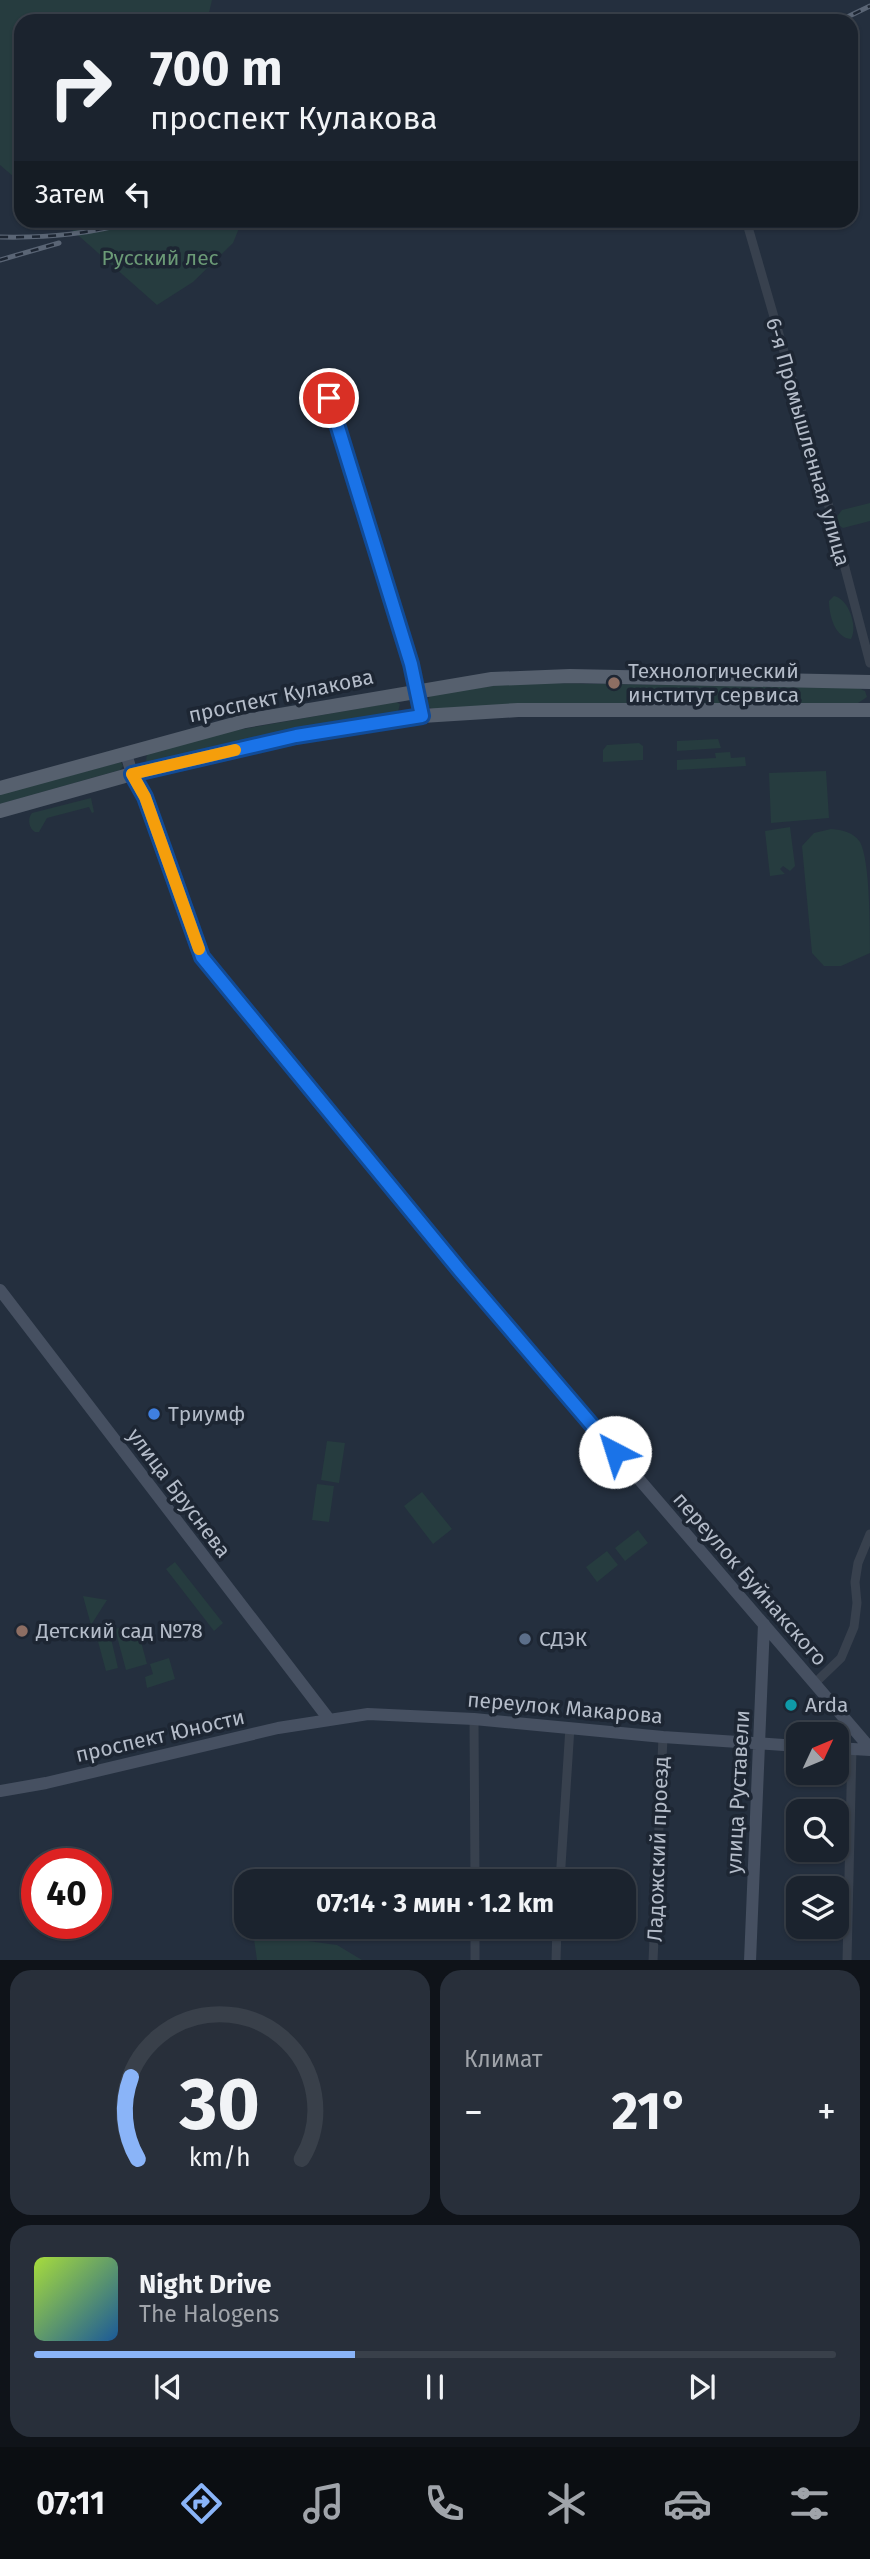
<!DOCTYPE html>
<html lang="ru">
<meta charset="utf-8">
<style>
:root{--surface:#1b232e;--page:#282f3a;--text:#f1f3f6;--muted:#a0a4aa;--line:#39404a;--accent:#8ab4f8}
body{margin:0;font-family:"Fira Sans",sans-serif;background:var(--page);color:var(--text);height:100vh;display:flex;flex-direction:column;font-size:26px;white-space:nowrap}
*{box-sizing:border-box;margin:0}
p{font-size:23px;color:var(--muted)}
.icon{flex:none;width:38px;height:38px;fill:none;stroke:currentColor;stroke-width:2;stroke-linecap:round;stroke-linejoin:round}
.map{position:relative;height:1960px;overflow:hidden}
.details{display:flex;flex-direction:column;gap:10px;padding:10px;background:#0f1319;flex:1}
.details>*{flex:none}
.guide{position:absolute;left:14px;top:14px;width:844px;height:214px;border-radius:21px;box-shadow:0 2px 5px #0004,0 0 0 2px var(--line);background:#1b232e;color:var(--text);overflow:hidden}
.needle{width:46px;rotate:46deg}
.fabs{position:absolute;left:786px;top:1722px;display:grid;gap:14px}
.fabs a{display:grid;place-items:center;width:63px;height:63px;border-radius:14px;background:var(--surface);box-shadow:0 2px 5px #0004,0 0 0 2px var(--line);font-size:35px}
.speed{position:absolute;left:21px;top:1848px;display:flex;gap:14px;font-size:35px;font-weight:700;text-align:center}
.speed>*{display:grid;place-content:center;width:91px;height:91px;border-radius:50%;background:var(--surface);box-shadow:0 2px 5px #0004,0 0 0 2px var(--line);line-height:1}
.speed .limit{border:10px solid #d22;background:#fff;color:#111}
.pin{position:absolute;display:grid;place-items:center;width:60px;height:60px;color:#fff;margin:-30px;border:4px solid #fff;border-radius:50%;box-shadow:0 2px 7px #0007}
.me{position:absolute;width:77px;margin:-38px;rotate:320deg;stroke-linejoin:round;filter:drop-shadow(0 0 5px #0008)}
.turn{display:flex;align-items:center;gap:24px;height:147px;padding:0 21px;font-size:32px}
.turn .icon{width:91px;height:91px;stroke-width:2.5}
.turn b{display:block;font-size:49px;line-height:60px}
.then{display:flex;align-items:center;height:66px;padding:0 21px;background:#0003;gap:14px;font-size:26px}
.big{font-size:52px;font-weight:700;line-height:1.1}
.details .card{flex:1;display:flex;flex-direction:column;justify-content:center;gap:10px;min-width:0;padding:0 24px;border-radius:21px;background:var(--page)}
.details .dial{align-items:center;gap:0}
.dial svg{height:182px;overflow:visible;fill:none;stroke:var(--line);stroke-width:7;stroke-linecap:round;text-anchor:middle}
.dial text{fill:var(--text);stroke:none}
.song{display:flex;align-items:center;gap:21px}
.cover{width:84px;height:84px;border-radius:10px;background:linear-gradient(135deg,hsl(80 70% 55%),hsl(210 70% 35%))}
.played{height:7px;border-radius:4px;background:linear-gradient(90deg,var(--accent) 40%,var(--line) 40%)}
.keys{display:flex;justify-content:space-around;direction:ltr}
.heat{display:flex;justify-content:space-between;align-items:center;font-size:38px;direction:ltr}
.details .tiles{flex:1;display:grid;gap:10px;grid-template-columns:1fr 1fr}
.card:last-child{grid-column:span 2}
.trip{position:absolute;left:234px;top:1869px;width:402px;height:70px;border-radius:21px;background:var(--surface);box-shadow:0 2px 5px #0004,0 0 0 2px var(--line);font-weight:700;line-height:70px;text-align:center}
.tab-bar{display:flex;height:112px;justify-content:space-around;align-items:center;background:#0b0e12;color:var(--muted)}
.tab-bar .icon{width:49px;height:49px}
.tab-bar .on{color:var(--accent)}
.tab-bar b{font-size:32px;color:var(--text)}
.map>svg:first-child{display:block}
.green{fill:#263c3f}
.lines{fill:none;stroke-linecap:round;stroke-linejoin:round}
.street{stroke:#38414e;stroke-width:9}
.secondary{stroke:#465061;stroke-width:12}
.primary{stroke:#56606e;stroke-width:14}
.rail-casing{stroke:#5a6575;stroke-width:5}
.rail{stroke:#1d2633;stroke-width:2.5;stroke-dasharray:8;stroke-linecap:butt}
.route-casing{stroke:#114b97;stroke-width:18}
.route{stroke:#1a73e8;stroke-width:12}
.slow{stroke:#f59e0b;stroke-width:12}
.education-dot{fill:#8d6e63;stroke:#1d2633;stroke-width:2.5}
.shop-dot{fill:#3f7fe0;stroke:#1d2633;stroke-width:2.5}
.service-dot{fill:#5c6f8a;stroke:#1d2633;stroke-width:2.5}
.culture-dot{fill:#0f9aa8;stroke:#1d2633;stroke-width:2.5}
.labels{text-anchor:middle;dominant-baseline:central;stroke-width:7;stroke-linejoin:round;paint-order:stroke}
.park-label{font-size:21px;fill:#6b9a76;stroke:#1d2633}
.street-label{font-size:21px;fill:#b4bcc9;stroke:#1d2633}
.poi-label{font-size:21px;fill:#b4bcc9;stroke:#1d2633;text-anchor:start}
</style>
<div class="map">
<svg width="870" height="1961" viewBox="0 0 870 1961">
<rect width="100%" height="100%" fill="#242f3e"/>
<path class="green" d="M0,0H212L207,21H21V183L0,165Z
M62,221H242L233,243L193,282L157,305Z
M870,503V521L843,528L837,524L836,518L842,510Z
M834,596C849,599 858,627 851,639C835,638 829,615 829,601Z
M542,683L858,688L865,691L867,697L858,703L433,709L429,707L427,702L430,696L434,695L499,685Z
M396,702L400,704L398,712C315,724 234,742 152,763L146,761L147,754L226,732Z
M718,739L721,748L677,751V741Z
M639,743L643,746V760L603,762V750L607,745Z
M730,752L731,758L745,757L746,766L677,770V760L716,758L715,753Z
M121,762L123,766L120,770L0,804V794Z
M826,771L829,818L771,823L769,773Z
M91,798L94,812L92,813L89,807L47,818L39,832H35C29,828 27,819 32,813Z
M790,827L795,866L790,871L783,866L780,869L785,874L770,876L765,831Z
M831,829C843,830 853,832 860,842C870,860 870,929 870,953L841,966H824L812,953L802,846L814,833Z
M327,1441L345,1443L339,1483L321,1480Z
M317,1484L334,1486L329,1522L312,1520Z
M422,1492L452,1529L433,1544L404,1506Z
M638,1530L648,1543L625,1561L615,1548Z
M607,1551L618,1565L597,1582L586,1567Z
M175,1562L223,1623L214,1631L166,1569Z
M83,1596L107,1600L91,1625Z
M136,1623L147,1664L126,1670L115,1629Z
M109,1630L118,1668L106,1671L96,1634Z
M169,1658L175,1679L147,1688L145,1677L153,1674L150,1664Z
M279,1937L337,1945L362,1960H257L254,1939Z"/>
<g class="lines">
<path class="street" d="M746,220L829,507L870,663
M323,379L411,664L422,716
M815,1683L841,1658L854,1627L857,1603L855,1582L858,1563L870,1534
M474,1719L475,1881
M560,1881L570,1727
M475,1927V1961
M556,1961L557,1927
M653,1961L663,1737
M847,1961L852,1748"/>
<path class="secondary" d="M126,754L135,783L145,797L202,957L461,1272L870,1748
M0,1290L328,1718
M836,1748L870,1750
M0,1791L46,1783L278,1728L368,1714L474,1719L663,1737L798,1746
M750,1961L764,1624"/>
<path class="primary" d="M0,788L245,721L492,679L570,676L870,682
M0,811L132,774L296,736L422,716L518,710H870"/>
<defs>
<path id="rail" d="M839,21L870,6
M0,237C50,238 90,234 138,220
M0,260L59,243"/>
</defs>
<use href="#rail" class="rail-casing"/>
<use href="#rail" class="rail"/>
</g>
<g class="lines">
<defs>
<path id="route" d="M329,398L411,664L422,716L296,736L132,774L145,797L202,957L461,1272L615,1452"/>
</defs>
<use href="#route" class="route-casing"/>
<use href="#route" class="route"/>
<path class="slow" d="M199,949L145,797L132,774L235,750"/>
</g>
<g class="education-dot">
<circle cx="614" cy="683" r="7"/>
<circle cx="22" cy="1631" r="7"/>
</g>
<circle class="shop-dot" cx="154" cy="1414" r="7"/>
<circle class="service-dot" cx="525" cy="1639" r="7"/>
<circle class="culture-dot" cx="791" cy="1705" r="7"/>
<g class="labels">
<g class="park-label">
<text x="160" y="258">Русский лес</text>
</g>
<g class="street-label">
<text transform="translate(808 442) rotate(74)">6-я Промышленная улица</text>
<text transform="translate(281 696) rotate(-12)">проспект Кулакова</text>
<text transform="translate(179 1493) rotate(53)">улица Бруснева</text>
<text transform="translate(750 1579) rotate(49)">переулок Буйнакского</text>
<text transform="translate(565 1708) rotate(5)">переулок Макарова</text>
<text transform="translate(160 1736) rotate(-13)">проспект Юности</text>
<text transform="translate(738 1792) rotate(-87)">улица Руставели</text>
<text transform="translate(658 1849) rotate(-88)">Ладожский проезд</text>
</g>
<g class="poi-label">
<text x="628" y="671">Технологический<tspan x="628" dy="24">институт сервиса</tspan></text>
<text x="168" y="1414">Триумф</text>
<text x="36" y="1631">Детский сад №78</text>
<text x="539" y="1639">СДЭК</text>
<text x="805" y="1705">Arda</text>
</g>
</g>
</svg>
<div class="fabs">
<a><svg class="needle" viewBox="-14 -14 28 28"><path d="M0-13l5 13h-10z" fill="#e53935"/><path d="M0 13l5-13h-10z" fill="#a0a4aa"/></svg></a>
<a><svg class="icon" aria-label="search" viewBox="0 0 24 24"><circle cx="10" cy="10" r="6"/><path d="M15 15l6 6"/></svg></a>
<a><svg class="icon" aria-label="layers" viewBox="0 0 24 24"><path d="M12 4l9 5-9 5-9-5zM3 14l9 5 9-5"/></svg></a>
</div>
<div class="speed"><div class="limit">40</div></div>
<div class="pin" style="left:329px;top:398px;background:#d93025"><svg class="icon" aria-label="arrive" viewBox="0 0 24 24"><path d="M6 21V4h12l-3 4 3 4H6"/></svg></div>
<svg class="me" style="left:615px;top:1452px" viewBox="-20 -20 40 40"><circle r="19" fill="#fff"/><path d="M0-13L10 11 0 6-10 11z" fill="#1a73e8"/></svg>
<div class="trip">07:14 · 3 мин · 1.2 km</div>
<div class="guide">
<div class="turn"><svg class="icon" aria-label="right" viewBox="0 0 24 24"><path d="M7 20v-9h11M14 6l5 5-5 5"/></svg><div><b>700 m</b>проспект Кулакова</div></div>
<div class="then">Затем<svg class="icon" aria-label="left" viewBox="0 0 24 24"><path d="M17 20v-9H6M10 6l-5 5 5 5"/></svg></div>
</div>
</div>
<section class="details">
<div class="tiles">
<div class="card dial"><svg viewBox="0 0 100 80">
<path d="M14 69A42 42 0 1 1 86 69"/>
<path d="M14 69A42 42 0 0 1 11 33" stroke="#8ab4f8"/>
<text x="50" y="56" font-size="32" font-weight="700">30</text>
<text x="50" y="72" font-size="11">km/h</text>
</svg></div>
<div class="card"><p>Климат</p>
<div class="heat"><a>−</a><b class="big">21°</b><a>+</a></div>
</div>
<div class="card">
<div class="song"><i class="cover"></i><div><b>Night Drive</b><p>The Halogens</p></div></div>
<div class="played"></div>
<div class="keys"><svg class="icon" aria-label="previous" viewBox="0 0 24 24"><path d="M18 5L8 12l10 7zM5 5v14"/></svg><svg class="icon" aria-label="pause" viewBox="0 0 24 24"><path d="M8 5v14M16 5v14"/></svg><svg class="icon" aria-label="next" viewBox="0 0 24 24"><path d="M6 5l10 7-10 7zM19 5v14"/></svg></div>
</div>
</div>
</section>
<nav class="tab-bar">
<b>07:11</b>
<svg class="icon on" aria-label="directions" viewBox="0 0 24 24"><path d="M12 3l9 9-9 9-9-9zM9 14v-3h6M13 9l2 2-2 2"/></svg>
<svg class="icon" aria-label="music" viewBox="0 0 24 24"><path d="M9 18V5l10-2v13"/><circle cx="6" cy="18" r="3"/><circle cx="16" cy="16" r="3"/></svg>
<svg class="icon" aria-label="phone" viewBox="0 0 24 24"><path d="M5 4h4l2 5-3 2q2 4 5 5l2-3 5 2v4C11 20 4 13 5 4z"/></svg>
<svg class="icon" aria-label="climate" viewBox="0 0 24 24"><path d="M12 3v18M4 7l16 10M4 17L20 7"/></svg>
<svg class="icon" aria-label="car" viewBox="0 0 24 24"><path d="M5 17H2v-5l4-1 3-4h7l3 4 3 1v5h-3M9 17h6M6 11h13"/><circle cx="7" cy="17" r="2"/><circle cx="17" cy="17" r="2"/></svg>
<svg class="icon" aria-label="filters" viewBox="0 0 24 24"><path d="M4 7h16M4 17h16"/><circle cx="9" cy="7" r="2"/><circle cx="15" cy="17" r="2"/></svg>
</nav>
